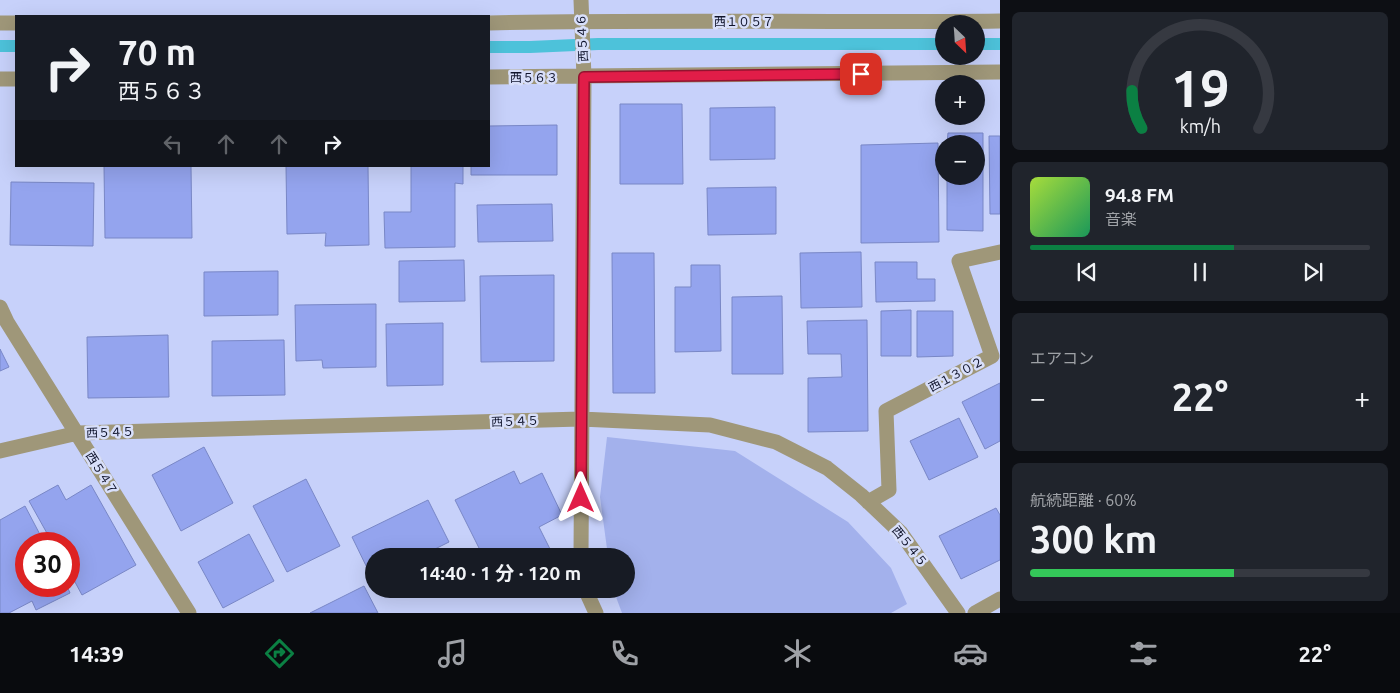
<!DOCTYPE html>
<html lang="ja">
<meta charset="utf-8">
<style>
:root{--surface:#171b24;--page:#20242c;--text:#f1f3f6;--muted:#9ea1a6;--line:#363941;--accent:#0b8043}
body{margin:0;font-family:Ubuntu,"Noto Sans JP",sans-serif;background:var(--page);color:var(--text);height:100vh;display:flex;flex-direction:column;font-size:19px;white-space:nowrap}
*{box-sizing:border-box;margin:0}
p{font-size:16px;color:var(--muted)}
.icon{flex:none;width:28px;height:28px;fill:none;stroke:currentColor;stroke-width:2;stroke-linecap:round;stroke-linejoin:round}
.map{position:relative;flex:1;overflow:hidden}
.details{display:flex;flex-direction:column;gap:12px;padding:12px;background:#0d0f14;width:400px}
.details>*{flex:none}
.top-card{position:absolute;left:15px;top:15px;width:475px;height:152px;border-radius:0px;box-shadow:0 5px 20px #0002;background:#171b24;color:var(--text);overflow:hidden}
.needle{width:32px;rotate:155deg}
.tools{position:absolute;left:935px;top:15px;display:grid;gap:10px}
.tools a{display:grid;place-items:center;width:50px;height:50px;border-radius:50%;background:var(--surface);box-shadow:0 5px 20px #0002;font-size:25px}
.speed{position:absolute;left:15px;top:532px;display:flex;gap:10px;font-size:25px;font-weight:700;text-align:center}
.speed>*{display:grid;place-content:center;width:65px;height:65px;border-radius:50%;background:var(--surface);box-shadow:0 5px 20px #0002;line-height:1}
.speed .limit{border:8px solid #d22;background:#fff;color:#111}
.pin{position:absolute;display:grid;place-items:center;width:42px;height:42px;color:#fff;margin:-21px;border-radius:10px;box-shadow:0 2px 8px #0006}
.me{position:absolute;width:55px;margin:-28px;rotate:0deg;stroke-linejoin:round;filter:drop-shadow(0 0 4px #0008)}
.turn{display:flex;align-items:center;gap:18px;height:105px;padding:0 20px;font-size:22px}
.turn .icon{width:65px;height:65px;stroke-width:2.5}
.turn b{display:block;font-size:35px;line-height:42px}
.lanes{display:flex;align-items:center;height:48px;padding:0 20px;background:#0003;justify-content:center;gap:25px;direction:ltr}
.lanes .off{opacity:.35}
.big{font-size:38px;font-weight:700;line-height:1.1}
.details .card{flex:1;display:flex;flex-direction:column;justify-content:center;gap:8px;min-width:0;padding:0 18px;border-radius:8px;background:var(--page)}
.details .dial{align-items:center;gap:0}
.dial svg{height:130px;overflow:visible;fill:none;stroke:var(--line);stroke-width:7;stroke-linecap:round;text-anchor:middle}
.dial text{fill:var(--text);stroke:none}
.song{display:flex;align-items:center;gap:15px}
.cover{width:60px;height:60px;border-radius:8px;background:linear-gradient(135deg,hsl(80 70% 55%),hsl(150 70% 35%))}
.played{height:5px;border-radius:2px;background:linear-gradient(90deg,var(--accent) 60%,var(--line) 60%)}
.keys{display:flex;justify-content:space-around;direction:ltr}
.heat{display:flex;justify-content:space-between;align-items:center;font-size:28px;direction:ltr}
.charge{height:8px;border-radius:4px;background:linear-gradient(90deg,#34c759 60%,var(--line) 0)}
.trip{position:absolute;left:365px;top:548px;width:270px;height:50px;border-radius:25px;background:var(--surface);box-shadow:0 5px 20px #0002;font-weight:700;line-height:50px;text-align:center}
.menu{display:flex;height:80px;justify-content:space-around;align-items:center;background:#090b0e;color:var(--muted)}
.menu .icon{width:35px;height:35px}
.menu .selected{color:var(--accent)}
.menu b{font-size:22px;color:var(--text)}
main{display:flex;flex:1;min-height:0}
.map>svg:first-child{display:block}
.green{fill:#a3b1ec}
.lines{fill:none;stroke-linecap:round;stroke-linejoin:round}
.stream{stroke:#4dc2da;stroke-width:12}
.building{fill:#94a4ee;stroke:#7987c6}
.street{stroke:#9f9779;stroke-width:15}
.route-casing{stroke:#92132f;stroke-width:12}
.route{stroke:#e11d48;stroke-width:9}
.labels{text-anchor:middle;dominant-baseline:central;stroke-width:5;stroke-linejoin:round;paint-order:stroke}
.street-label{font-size:12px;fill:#10142c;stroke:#d8dffa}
</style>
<main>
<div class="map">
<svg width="1000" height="613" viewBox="0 0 1000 613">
<rect width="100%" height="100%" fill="#c7d1fa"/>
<path class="green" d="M607,437L735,451L848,522L891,568L907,604L891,613H622L613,589H626V556H608L600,497Z"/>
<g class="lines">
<path class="stream" d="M976,44H1000
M0,46H16
M489,47H530L598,44H944"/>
</g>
<path class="building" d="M620,104H682L683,184H620Z
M775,107V159L710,160V108Z
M557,125V175H471V166H489V126Z
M948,133H983V231L947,230V176H976V144H947Z
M989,136H1000V214H990Z
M938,143L939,242L861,243V145Z
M104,166H191L192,238H105Z
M286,166H368L369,245L325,246L326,233L287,234Z
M411,166H463V184L455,183V247L385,248L384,212H411Z
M11,182L94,183L93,246L10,245Z
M776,187V234L708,235L707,188Z
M552,204L553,241L478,242L477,205Z
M861,252L862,307L801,308L800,253Z
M612,253H654L655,393H613Z
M464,260L465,301L399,302V261Z
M875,262H917V279H935V301L876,302Z
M691,265H720L721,351L675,352V287H691Z
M278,271V315L204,316V272Z
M554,275V361L481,362L480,276Z
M782,296L783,374H732V297Z
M376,304V367L323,368L322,360L296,361L295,305Z
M911,310V356H881V311Z
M917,311H953V356L917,357Z
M867,320L868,431L808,432V378L842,377L841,354H808L807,321Z
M443,323V385L387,386L386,324Z
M168,335L169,397L88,398L87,337Z
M284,340L285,395L212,396V341Z
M0,349L9,367L0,371Z
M1000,383V441L985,449L962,402Z
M959,418L978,457L929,480L910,441Z
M204,447L233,503L181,531L152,475Z
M514,471L520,484L542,473L562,515L539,527L550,549L534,556H494L491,550L482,554L455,500Z
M306,479L340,546L287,572L253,506Z
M58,485L66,500L91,485L136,565L82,595L69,571V544H53L29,501Z
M428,500L449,542L421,556H374L373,580L352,537Z
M25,506L45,544H26V586H67L70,593L36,610L32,601L9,613H0V520Z
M996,508L1000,515V560L961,579L939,536Z
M249,534L274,581L223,608L198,562Z
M364,586L378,613H310Z"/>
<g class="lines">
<path class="street" d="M581,0L584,77L581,556
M0,23H16
M489,23C659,19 830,23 1000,21
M489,77L1000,72
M0,79H16
M0,307L7,322L189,613
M0,451L78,433L581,419L710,425L776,442L827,468L861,495L901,533L958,613
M868,502L889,490L886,411L992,356L959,261L1000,252
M585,589L596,613
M975,613L1000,599"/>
</g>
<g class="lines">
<defs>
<path id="route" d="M581,498L584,77L861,74"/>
</defs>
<use href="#route" class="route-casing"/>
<use href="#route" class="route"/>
</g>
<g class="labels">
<g class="street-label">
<text x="744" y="21">西１０５７</text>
<text transform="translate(582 38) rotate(-93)">西５４６</text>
<text x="534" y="77">西５６３</text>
<text transform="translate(956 374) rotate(-28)">西１３０２</text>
<text transform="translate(515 421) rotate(-2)">西５４５</text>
<text transform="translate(110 432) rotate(-2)">西５４５</text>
<text transform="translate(102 473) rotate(58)">西５４７</text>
<text transform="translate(910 546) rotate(51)">西５４５</text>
</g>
</g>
</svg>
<div class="tools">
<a><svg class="needle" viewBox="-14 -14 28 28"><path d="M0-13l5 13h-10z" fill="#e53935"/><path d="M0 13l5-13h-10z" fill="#9ea1a6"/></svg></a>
<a>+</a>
<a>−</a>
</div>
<div class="speed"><div class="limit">30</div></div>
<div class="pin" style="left:861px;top:74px;background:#d93025"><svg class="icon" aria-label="arrive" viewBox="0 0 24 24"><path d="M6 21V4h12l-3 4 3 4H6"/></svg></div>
<svg class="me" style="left:581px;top:498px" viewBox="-20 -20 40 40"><path d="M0-17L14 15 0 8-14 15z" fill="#e11d48" stroke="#fff" stroke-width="4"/></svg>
<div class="trip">14:40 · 1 分 · 120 m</div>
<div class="top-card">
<div class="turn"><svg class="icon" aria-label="right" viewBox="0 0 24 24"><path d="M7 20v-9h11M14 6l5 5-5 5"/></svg><div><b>70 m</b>西５６３</div></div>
<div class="lanes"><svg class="icon off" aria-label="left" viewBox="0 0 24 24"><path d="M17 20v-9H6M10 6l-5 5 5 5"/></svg><svg class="icon off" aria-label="ahead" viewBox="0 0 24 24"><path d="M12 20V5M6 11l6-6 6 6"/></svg><svg class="icon off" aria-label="ahead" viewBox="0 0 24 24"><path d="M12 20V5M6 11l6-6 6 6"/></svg><svg class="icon" aria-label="right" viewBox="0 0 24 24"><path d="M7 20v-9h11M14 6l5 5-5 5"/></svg></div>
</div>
</div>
<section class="details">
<div class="card dial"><svg viewBox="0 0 100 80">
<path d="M14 69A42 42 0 1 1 86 69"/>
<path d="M14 69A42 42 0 0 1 8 46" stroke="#0b8043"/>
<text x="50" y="56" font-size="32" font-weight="700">19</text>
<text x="50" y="72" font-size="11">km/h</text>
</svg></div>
<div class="card">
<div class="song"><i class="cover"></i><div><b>94.8 FM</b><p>音楽</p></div></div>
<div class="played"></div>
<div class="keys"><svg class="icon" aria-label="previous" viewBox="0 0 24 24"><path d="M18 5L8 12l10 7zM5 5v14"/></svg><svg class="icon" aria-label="pause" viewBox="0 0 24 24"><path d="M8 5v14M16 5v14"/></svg><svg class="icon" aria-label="next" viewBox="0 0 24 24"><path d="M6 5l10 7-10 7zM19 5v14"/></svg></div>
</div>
<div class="card"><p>エアコン</p>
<div class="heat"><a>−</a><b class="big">22°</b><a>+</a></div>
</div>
<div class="card"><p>航続距離 · 60%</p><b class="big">300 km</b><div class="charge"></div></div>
</section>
</main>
<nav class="menu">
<b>14:39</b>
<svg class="icon selected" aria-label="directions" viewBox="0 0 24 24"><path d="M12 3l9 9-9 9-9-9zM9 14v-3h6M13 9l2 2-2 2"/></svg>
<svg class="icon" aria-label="music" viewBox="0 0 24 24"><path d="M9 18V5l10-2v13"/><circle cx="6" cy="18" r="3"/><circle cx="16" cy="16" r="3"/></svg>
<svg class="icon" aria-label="phone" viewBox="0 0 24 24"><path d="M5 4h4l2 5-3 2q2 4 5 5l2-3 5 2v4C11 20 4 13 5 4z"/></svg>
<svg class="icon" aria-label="climate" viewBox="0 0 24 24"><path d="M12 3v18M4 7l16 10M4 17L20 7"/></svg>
<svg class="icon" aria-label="car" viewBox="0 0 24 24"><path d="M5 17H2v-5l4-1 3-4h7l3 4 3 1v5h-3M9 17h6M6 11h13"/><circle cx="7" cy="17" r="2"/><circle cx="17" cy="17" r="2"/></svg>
<svg class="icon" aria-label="filters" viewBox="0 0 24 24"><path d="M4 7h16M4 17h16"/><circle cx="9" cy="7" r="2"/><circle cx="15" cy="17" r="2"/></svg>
<b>22°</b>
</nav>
